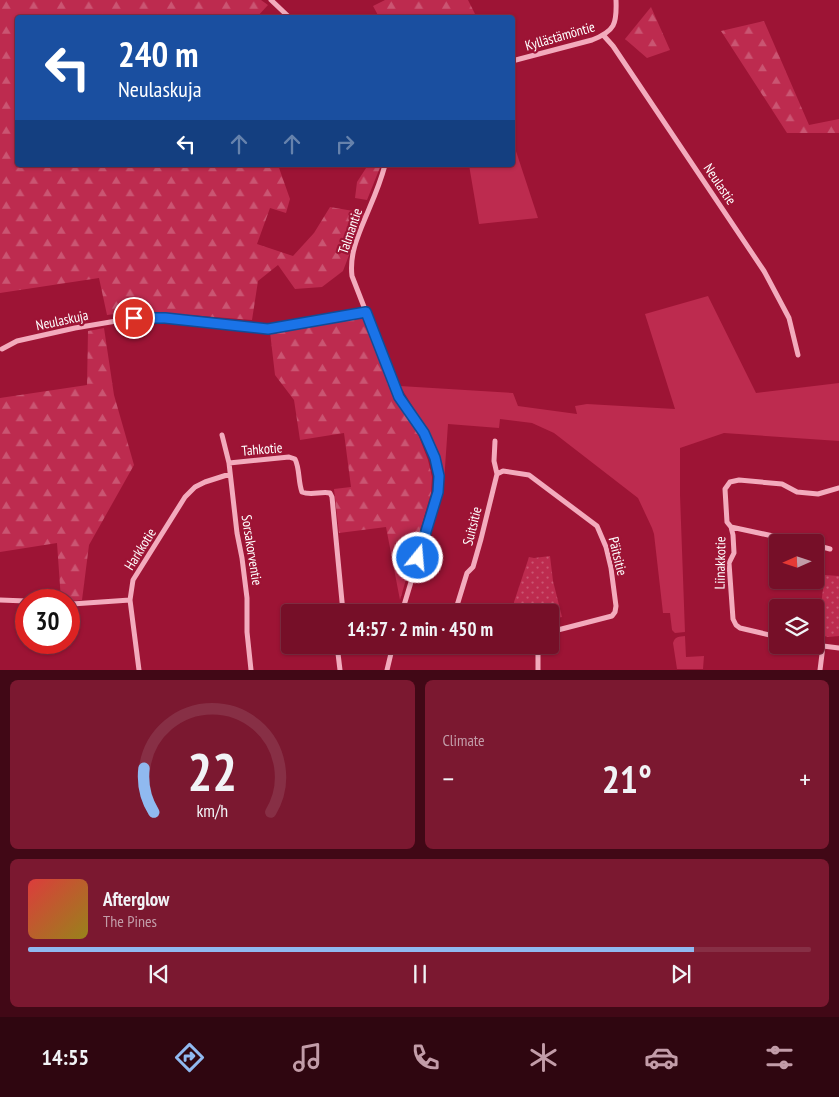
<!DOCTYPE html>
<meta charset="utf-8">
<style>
:root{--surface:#760f28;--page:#7b1830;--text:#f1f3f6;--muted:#c29ca8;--line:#872f45;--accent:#90b9f0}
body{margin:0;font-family:"PT Sans Narrow",sans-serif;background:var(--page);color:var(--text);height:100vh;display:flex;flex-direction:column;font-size:19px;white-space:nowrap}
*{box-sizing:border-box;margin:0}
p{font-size:16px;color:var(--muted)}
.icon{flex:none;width:28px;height:28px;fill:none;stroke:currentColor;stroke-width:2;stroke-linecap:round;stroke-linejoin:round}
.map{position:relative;height:670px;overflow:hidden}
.drawer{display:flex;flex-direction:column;gap:10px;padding:10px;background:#410816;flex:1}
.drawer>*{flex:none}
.top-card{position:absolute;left:15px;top:15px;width:500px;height:152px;border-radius:5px;box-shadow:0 1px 4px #0004,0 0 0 1px var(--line);background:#1a4fa0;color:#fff;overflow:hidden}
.needle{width:32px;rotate:267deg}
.tools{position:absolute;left:769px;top:534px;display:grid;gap:10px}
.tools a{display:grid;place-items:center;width:55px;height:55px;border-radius:5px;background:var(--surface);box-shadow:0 1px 4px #0004,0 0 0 1px var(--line);font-size:25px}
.speed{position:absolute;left:15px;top:589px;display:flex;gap:10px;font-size:25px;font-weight:700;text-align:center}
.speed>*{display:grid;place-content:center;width:65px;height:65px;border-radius:50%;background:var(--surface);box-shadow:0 1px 4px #0004,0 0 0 1px var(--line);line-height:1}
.speed .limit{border:8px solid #d22;background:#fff;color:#111}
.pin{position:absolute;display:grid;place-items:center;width:42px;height:42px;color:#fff;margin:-21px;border:2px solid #fff;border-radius:50%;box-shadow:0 1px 5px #0007}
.me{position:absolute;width:55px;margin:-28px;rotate:17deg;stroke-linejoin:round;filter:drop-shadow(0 0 4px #0008)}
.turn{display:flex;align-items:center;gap:18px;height:105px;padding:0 20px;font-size:22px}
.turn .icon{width:65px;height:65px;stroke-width:2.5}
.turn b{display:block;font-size:35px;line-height:42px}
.lanes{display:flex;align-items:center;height:48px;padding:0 20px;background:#0003;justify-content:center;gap:25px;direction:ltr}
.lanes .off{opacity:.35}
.big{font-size:38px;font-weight:700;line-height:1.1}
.drawer .widget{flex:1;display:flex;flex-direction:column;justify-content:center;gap:8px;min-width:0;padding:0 18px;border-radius:8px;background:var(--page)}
.drawer .dial{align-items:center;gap:0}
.dial svg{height:130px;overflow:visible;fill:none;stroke:var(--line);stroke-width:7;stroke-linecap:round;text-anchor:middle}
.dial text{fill:var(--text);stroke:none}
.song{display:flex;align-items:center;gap:15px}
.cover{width:60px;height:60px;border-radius:8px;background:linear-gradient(135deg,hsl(0 70% 55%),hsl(50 70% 35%))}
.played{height:5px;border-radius:2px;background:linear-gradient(90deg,var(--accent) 85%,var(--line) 85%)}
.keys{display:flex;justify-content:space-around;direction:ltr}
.heat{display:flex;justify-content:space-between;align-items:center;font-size:28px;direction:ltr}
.drawer .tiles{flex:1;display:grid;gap:10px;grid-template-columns:1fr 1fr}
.widget:last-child{grid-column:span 2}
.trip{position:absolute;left:281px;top:604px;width:278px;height:50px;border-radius:5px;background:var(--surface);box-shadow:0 1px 4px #0004,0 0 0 1px var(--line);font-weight:700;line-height:50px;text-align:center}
.tabs{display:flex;height:80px;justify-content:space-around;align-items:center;background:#2f0610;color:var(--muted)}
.tabs .icon{width:35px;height:35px}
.tabs .current{color:var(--accent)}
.tabs b{font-size:22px;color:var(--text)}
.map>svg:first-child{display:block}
.grass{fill:#bd2b4f}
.forest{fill:url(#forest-firs)}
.park{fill:url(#park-dots)}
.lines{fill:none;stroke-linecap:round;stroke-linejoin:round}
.minor{stroke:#f3abbd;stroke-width:5}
.route-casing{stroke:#114b97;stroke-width:12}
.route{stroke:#1a73e8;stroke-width:9}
.labels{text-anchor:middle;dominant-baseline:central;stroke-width:4.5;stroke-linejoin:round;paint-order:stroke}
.street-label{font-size:14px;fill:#fff;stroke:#9d1435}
</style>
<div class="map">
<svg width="839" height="670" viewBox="0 0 839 670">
<defs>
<pattern id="forest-firs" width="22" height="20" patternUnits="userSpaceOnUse" patternTransform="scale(1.25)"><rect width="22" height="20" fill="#bd2b4f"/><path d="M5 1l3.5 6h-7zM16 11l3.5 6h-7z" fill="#ca5572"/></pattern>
<pattern id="park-dots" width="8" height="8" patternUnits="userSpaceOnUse" patternTransform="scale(1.25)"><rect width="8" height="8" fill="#bd2b4f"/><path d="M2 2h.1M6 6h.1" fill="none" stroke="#ca5572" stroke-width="1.8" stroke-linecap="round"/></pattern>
</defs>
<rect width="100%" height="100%" fill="#9d1435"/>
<path class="grass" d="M513,142L538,218L479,224L469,165H512Z
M708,296L756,393L839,383V441L724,433L680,448V495L685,632L675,633L672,630L670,613H663L654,534L652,528L638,498L554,433L532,423L500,419L499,428L448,424L444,482L438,451L427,430L400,386L513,393L518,406L577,414L575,406L587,404L675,409L645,314Z
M685,636L686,657L704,656L703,669H677L673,643C675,636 679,637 685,636Z"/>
<path class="forest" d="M0,0H261L268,5L256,18H18V165H278L290,199L286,213L270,208L257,244L293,256L314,233L330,207L365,213L343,271L322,287L295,289L278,265L258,281L252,320L139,311L107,315L99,278L0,293Z
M385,0H468L476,16L468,18L379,17L373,6Z
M651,7L670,50L647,58L625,39Z
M764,21L809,125L839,119V133H787L721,31Z
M368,165H381L367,200L355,198L357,182Z
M363,318L393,397L418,434L428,460L432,477L431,493L400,600L386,527L339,533L334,489L351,487L344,433L300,440L294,400L275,375L270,332Z
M104,328L114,395L134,465L89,545L82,600L72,601L61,600L57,543L0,552V398L87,385L88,331Z"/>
<path class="park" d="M550,556L553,581L562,617L551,619L552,626L550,627V612H514V602L529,557L534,558Z
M825,575L839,576V636L828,637L817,634Z"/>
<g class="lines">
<path class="minor" d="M271,0L290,18
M604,36L613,46L764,271L789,318L798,355
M512,61L592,40C615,31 617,24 616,0
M385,165C381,180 375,195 369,209C360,231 349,252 352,276L399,397L424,433L435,458L439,476L438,492L402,612
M2,349L17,341L75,328L134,318H165L268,329L366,312
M222,435L229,463L237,533L242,558L247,598V632L251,670
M229,463L289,457L295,459C300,469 298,482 302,492C311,496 321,491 330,493L332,497L343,612
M497,474L503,471L529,475L597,526L606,547L611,568L616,606L615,612L612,616L550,632
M731,527L801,542
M815,545L830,549
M0,600L26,601
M72,604L130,600
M455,612L467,573L473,567L481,539L497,474L494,461L495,441
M778,637L740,628L736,625L733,619L729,563L734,553L733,535L731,527L727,522L725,489L730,482L739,480L782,484L797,492L818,494L839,488
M337,645L340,670
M538,645V670
M815,645L839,648
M139,670L130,600L133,580L185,497L195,487L205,482L230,474
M387,670L393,645
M820,670L823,646"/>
</g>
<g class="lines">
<defs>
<path id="route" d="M134,318H165L268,329L366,312L399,397L424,433L435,458L439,476L438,492L418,558"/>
</defs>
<use href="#route" class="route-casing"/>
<use href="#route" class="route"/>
</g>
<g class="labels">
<g class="street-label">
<text transform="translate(560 36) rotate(-16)">Kyllästämöntie</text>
<text transform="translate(720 184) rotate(56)">Neulastie</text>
<text transform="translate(350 231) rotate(-71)">Talmantie</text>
<text transform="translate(62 320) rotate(-12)">Neulaskuja</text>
<text transform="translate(262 449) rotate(-5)">Tahkotie</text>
<text transform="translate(472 526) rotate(-76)">Suitsitie</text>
<text transform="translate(140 549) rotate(-58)">Harkkotie</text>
<text transform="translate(252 550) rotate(81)">Sorsakorventie</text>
<text transform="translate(618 556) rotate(76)">Päitsitie</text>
<text transform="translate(720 563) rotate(-89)">Liinakkotie</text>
</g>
</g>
</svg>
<div class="tools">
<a><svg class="needle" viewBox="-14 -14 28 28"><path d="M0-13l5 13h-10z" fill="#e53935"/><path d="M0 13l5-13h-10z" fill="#c29ca8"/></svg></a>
<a><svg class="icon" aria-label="layers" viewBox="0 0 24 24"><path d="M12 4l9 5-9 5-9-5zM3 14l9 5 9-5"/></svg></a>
</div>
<div class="speed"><div class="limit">30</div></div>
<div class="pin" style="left:134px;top:318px;background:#d93025"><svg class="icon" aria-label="arrive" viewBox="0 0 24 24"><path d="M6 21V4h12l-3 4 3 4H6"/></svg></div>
<svg class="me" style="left:418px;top:558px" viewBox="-20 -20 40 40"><circle r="17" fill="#1a73e8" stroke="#fff" stroke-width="3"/><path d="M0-11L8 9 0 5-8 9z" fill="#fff"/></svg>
<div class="trip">14:57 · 2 min · 450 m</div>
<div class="top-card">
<div class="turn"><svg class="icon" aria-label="left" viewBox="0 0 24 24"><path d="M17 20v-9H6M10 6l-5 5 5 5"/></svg><div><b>240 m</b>Neulaskuja</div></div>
<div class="lanes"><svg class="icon" aria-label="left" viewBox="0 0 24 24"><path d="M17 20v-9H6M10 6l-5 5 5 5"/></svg><svg class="icon off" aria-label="ahead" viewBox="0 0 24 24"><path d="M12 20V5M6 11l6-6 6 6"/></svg><svg class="icon off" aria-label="ahead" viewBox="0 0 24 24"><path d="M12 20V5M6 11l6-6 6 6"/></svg><svg class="icon off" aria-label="right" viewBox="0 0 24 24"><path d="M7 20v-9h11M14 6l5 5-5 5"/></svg></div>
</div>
</div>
<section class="drawer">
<div class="tiles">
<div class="widget dial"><svg viewBox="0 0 100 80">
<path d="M14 69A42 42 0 1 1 86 69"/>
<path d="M14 69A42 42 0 0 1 8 42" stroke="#90b9f0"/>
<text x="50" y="56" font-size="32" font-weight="700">22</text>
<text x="50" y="72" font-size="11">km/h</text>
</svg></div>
<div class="widget"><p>Climate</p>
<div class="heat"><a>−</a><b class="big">21°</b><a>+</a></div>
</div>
<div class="widget">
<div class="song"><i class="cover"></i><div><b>Afterglow</b><p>The Pines</p></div></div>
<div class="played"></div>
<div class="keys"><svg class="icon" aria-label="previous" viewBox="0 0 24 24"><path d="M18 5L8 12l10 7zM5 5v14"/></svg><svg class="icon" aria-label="pause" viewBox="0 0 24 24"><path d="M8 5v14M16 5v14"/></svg><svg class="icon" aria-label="next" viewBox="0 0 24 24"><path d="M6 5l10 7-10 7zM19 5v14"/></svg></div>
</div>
</div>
</section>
<nav class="tabs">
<b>14:55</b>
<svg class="icon current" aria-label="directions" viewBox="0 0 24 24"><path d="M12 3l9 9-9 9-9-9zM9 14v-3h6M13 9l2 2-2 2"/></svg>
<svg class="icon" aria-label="music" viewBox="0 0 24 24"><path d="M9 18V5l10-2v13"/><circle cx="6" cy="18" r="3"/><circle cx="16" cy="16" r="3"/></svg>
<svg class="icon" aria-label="phone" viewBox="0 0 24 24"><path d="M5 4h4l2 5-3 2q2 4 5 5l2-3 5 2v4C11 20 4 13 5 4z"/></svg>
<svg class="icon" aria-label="climate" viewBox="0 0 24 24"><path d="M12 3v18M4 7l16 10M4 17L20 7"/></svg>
<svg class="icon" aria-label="car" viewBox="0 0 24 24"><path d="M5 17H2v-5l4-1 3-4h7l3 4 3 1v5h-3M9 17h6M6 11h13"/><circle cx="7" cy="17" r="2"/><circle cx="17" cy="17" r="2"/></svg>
<svg class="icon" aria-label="filters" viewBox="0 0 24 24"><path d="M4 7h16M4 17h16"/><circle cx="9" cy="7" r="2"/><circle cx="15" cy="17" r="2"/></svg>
</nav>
